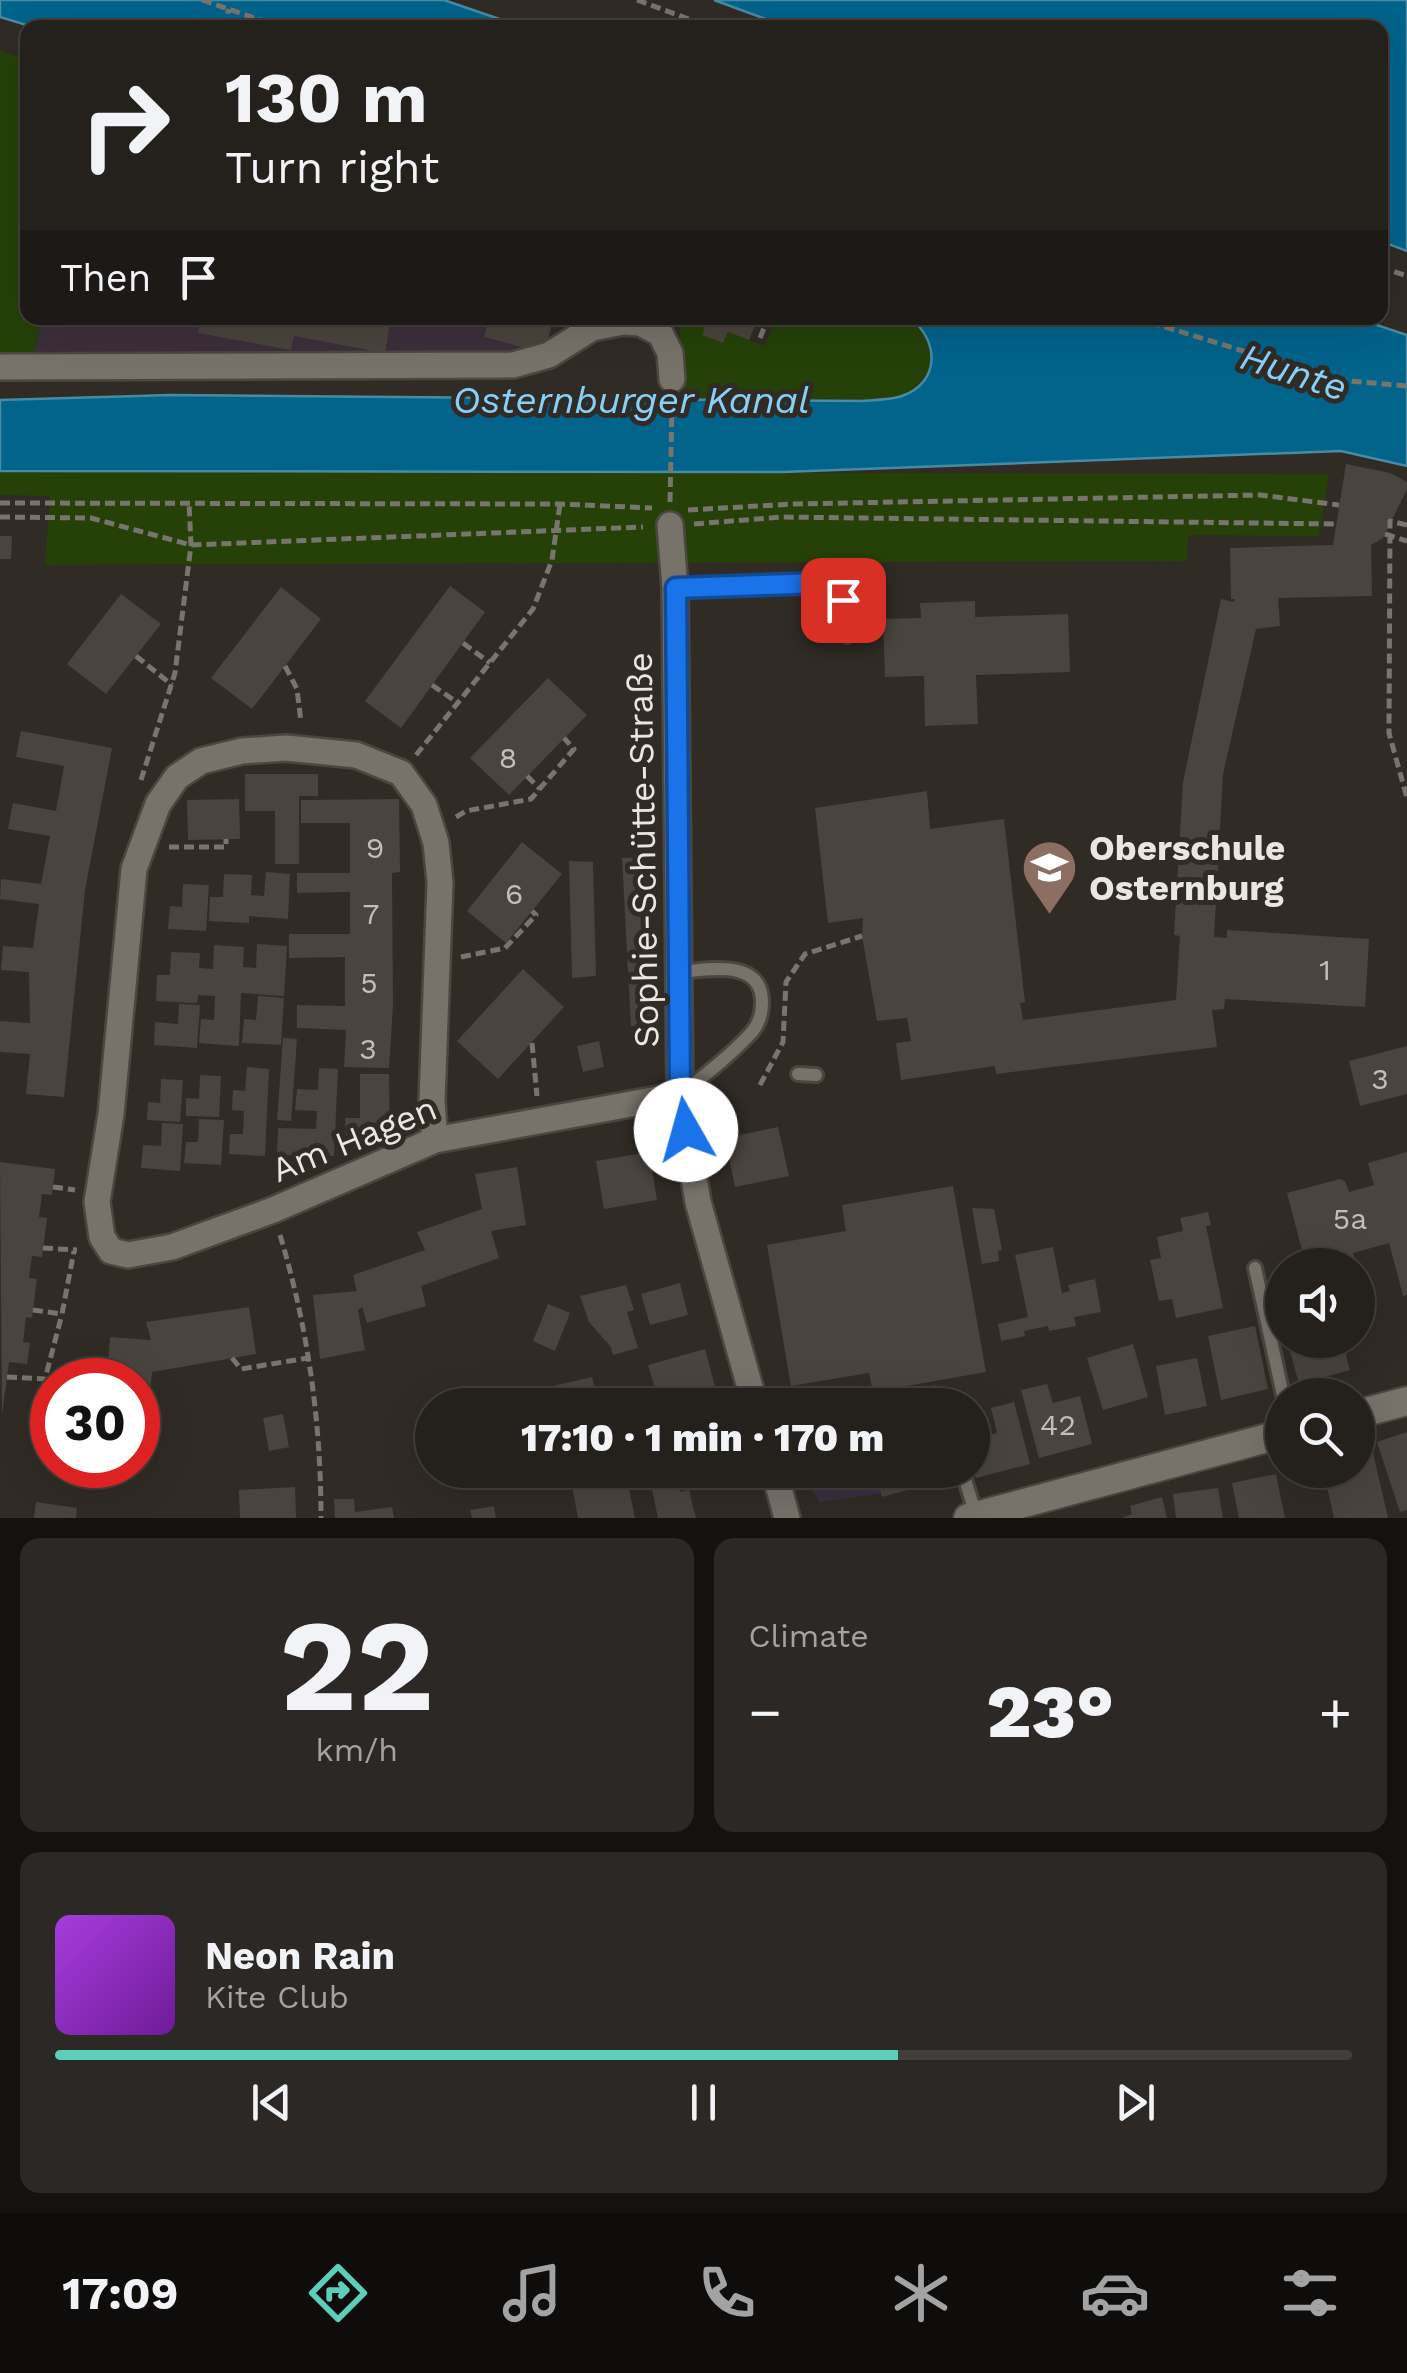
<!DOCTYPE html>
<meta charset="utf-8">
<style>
:root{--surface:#24201c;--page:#2c2825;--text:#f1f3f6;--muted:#a3a3a3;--line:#413e3b;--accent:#5cceba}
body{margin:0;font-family:"Work Sans",sans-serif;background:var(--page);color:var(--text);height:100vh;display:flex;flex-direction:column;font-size:38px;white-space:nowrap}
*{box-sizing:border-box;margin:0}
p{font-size:32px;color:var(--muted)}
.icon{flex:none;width:55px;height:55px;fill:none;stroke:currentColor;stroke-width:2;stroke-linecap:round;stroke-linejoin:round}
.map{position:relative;height:1518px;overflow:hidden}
.sheet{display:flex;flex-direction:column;gap:20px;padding:20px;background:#14120f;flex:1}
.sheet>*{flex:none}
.hud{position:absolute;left:20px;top:20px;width:1368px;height:305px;border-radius:20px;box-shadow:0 10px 40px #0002,0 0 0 2px var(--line);background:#24201c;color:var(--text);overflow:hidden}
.tools{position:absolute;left:1265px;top:1248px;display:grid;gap:20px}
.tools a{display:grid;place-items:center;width:110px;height:110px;border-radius:50%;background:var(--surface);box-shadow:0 10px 40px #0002,0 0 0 2px var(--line);font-size:50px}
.speed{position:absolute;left:30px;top:1358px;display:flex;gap:20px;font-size:50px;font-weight:700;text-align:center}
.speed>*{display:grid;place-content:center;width:130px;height:130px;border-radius:50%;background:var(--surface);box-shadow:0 10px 40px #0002,0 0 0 2px var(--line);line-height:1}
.speed .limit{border:15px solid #d22;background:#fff;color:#111}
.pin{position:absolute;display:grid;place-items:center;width:85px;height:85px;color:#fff;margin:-42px;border-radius:20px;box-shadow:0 5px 15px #0006}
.me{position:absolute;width:110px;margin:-55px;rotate:353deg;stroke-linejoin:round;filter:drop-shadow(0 0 8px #0008)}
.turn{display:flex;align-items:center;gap:35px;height:210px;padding:0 40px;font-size:45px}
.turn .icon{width:130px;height:130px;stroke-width:2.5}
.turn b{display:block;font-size:70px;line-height:85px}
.then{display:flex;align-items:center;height:95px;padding:0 40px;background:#0003;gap:20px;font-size:38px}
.big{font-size:75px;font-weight:800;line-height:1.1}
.sheet .tile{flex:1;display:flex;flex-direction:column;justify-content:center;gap:15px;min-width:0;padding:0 35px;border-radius:20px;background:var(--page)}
.sheet .dial{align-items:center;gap:0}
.dial b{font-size:130px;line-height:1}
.song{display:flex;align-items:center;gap:30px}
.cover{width:120px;height:120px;border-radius:15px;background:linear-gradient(135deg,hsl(280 70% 55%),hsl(280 70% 35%))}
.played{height:10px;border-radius:5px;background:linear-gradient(90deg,var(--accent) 65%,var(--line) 65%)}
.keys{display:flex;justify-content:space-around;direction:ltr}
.heat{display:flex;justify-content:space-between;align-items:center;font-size:55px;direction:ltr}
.sheet .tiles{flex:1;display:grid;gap:20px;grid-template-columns:1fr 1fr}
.tile:last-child{grid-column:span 2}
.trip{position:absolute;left:415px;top:1388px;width:575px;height:100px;border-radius:50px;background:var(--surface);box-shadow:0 10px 40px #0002,0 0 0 2px var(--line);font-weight:800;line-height:100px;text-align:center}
.dock{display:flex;height:160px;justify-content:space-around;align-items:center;background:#0e0d0b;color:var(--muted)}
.dock .icon{width:70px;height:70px}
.dock .current{color:var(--accent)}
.dock b{font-size:45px;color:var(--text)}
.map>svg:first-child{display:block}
.commercial{fill:#39303f}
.industrial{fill:#3d2e3b}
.green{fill:#254108}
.water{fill:#02638b;stroke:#488ba5;stroke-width:2.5}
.building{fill:#4a443e}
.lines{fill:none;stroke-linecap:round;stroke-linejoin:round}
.service-casing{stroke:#4a4741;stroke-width:18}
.minor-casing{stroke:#4a4741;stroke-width:30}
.secondary-casing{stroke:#4a4741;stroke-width:32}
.path{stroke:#78746e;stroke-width:5;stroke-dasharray:10 5;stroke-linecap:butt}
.service{stroke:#77726a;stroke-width:12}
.minor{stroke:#77726a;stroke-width:25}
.secondary{stroke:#77726a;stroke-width:28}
.route-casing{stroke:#114b97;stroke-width:25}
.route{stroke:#1a73e8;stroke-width:18}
.labels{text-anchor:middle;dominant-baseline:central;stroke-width:10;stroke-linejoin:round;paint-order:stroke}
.number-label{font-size:30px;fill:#c2beba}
.poi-label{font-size:35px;font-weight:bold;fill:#eae7e3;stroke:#302b25;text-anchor:start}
.street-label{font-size:35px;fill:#eae7e3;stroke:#302b25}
.water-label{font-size:38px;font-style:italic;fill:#88cff9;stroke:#302b25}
</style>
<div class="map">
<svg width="1407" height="1518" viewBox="0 0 1407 1518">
<rect width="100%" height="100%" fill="#302b25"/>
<path class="commercial" d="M936,1384L942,1405H845Z
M799,1470H957L960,1483L820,1502Z"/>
<path class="industrial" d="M42,318H553L545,353L33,359Z"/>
<path class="green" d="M0,51L27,59L28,318H42L33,359L0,360Z
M681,318L706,324L723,343L728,332L765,346L776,318H910L925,329L933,350L928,375L905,395L861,401L676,400Z
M0,471L1329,474L1319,536L1188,535L1187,561L45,565L50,496L0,495Z"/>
<path class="water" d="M0,0H444L523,27H33L0,17Z
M714,0H1407V251L1380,241V28H790Z
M910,318H1356L1407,335V466L1341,451L783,472L0,471V400L171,395L861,401C874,400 890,400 902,396C941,382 939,340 910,318Z"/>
<path class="building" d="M201,318H391L385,353L294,336L291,350L198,333Z
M489,318H553L545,353L484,337Z
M690,318H758L749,340L728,332L723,343L702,335L706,324Z
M1346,464L1390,473L1407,482V489L1383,538L1371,545L1372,596L1278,598L1280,626L1256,629L1223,774L1214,937L1227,938V930L1369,939L1365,1007L1225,999L1224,1009L1212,1010L1217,1047L996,1074L995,1066L901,1080L896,1043L911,1041L907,1018L877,1021L862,936L863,918L828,923L815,808L927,791L930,829L1004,819L1025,1002L1020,1003L1023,1020L1176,1000L1180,936L1174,935L1183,782L1221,599L1234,602L1235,599H1231L1230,548L1333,545Z
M0,536H12L11,559H0Z
M450,586L485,612L401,728L365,701Z
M281,587L321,619L252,709L211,678Z
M121,594L161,624L106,694L67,664Z
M975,601V617L1068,614L1070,672L976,675L978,724L925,726L924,676L885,677L883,619L921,618L920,603Z
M548,678L587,715L509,795L470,758Z
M21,731L112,748L85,890L64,1097L26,1094L30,1054L0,1052V1021L30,1023L29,972L1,970L3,946L33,948L39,904L0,899L1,879L41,884L50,836L8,829L13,803L56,811L64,766L16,757Z
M245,774H318V796H299V864H275V811H245Z
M239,799L240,839L188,840L187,800Z
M399,799L400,872L392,873L393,1006L389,1068L344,1067L346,1030L297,1028V1005L345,1006V957L289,958V934H350V892L297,893V873H350V823H301V800Z
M522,842L562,874L506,943L467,911Z
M645,857L654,1024L631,1026L622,858Z
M569,861L593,862L596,976L572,978Z
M266,872L290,874L288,919L249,916V923L209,921L210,897H223L224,874L252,875L251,895L264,896Z
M183,884L209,885L206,931L168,929L170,906L182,907Z
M257,944L287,946L284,996L241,993L239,1046L199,1043L201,1019L214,1020L215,996L198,995L197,1003L156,1001L157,975H170L171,952L200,953L199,968L213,969L214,945L244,947L243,967L256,968Z
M523,969L564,1007L498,1079L457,1041Z
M258,996L284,998L281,1045L242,1043L244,1019L256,1020Z
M179,1004L200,1005L197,1048L154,1045L155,1022L178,1024Z
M283,1038L297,1039L291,1121L277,1120Z
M599,1041L604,1067L583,1072L577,1046Z
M1407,1046V1094L1360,1106L1349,1061Z
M247,1067L269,1069L265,1156L229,1154L230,1134H243L244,1111L232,1110L233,1090L245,1091Z
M319,1068L338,1069L334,1156L277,1155L278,1128L316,1129L317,1111L295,1110L297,1089L318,1090Z
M360,1074H389L390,1141L346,1142L345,1118H360Z
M200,1075L221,1076L219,1117L186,1116V1098L199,1099Z
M161,1079L183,1080L180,1122L147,1120L148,1102L160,1103Z
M199,1119L224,1120L221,1165L184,1163L186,1142H198Z
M162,1123L183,1124L180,1171L141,1168L143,1145L161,1146Z
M778,1127L789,1176L735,1187L725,1138Z
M649,1152L657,1200L604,1209L596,1161Z
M1407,1152V1295L1403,1296L1389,1243L1353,1253L1355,1260L1338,1265H1306L1287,1193L1340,1179L1345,1181L1349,1192L1374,1185L1368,1163Z
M0,1162L55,1169L52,1195L42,1194L39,1217L47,1218L42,1257L32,1256L29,1278L37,1279L32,1318L26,1317L23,1342L30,1343L27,1364L9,1362L2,1415Z
M517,1167L526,1225L491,1231L499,1258L421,1286L426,1306L367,1323L362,1307L358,1310L365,1350L320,1359L313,1295L357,1291L353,1275L425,1250L417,1232L482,1209L475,1174Z
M953,1186L986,1372L873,1392L869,1373L791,1386L767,1245L846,1231L842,1205Z
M972,1208L994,1209L1002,1250L998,1251L999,1261L982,1264Z
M1208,1212L1211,1225L1206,1226L1223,1308L1176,1318L1172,1299L1159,1301L1150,1260L1161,1258L1157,1237L1183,1231L1180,1218Z
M1053,1247L1062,1293L1070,1291L1068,1285L1095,1279L1101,1312L1074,1317L1076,1326L1049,1331L1048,1326L1024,1331L1025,1336L1001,1341L998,1324L1028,1317L1015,1255Z
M680,1283L688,1315L650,1325L641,1294Z
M626,1285L634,1310L627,1312L638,1348L613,1355L611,1347L589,1322L580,1296Z
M548,1304L570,1313L555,1351L533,1341Z
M249,1307L256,1354L152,1372L149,1403L138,1402V1380H107L110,1337L151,1340L146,1322Z
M1255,1326L1268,1389L1221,1400L1208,1336Z
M1287,1340H1342L1350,1370L1299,1384Z
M1133,1344L1148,1397L1103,1410L1087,1358Z
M705,1349L719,1401L704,1405H660L648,1365Z
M1197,1358L1207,1406L1165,1415L1156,1366Z
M592,1377L599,1405H544L540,1389Z
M1047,1384L1053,1403L1080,1396L1092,1444L1039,1458L1021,1390Z
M1014,1402L1030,1464L976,1478L972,1463V1417L985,1414L990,1435L997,1433L991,1408Z
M283,1414L289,1447L269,1451L263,1418Z
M1407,1432V1510L1400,1512L1377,1442Z
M1372,1448L1388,1518H1334L1323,1470H1358V1451Z
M569,1470H625L635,1518H578Z
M648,1470H675L680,1492L689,1490L696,1518H658Z
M875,1470H932L936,1482L882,1497Z
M1276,1474L1285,1518H1239L1232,1483Z
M295,1487L296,1518H240L239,1490Z
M1218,1488L1223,1518H1176L1173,1494Z
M1162,1497L1167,1518H1122L1132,1514L1130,1506Z
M334,1499H354L355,1512L392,1507L394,1518H335Z
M36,1502L77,1508L76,1518H34Z
M494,1506L496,1518H472L470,1510Z"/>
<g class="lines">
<defs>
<path id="service" d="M675,588L820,583L843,600L847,636
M681,972C709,969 763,959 762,1003C762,1014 758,1025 752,1032C731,1055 705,1075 681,1094
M798,1074L816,1075
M1255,1268L1283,1395
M962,1470L976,1515"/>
<path id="minor" d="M0,367L513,365L549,355L592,328L623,322L640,323L660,333L670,353L672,379
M670,525L675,588L680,1095L698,1202L755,1405
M435,1140L432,1101L440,883L436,843L424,805L401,773L356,755L286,748L242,751L201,761L177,777L158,804L134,869L111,1114L97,1202L102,1237L111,1251L128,1255L172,1247L273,1210L435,1140L680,1095
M774,1470L787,1518"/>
<path id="secondary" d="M1358,1414L1407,1401
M968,1518L1282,1434"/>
</defs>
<use href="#service" class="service-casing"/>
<use href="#minor" class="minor-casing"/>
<use href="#secondary" class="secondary-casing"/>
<path class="path" d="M202,0L284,28
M637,0L713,28
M223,28L229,9
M1380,267L1407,276
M1136,318L1338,380L1407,386
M760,338L768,318
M670,502L672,403
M0,503L560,504L652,508
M688,510L794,504L1260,495L1339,505
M0,517L91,518L191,545L643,527
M694,524L783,517L1336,524
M1407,525L1390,521L1389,733L1407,798
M1385,534L1407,541
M463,643L490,663
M136,656L172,685
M285,666L297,689L301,722
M432,685L458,703
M416,755L533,609L552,560L560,504
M527,776L540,789
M141,780L175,673L191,545L189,503
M456,817L466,811L531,799L574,749L564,738
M169,847H226V839
M461,957L505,948L536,915L532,911
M532,1043L537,1096
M760,1085L783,1042L786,982L805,954L862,936
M53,1187L75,1190
M280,1235C308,1328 321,1422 321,1518
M43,1248L77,1250
M33,1310L62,1314L74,1251
M232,1358L241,1369L308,1358
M7,1377L45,1379L62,1314"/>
<use href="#service" class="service"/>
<use href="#minor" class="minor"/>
<use href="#secondary" class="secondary"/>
</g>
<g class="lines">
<defs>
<path id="route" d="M686,1130L680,1095L676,588L820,583L843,600"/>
</defs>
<use href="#route" class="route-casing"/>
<use href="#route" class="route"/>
</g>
<defs>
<symbol id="school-pin" viewBox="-11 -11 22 30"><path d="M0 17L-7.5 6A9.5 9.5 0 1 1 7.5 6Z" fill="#8d6e63" stroke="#302b25"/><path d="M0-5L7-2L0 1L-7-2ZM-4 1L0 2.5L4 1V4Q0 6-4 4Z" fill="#fff"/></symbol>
</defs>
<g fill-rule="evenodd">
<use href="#school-pin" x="1018" y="836" width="63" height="86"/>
</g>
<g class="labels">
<g class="number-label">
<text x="508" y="757">8</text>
<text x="375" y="847">9</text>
<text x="514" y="893">6</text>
<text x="371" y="913">7</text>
<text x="1325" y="969">1</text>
<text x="369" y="982">5</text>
<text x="368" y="1048">3</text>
<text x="1380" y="1078">3</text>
<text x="1350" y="1218">5a</text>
<text x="1058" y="1424">42</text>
</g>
<g class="poi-label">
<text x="1089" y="848">Oberschule<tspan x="1089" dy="40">Osternburg</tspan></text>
</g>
<g class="street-label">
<text transform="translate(643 850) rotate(-91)">Sophie-Schütte-Straße</text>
<text transform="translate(354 1139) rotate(-22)">Am Hagen</text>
</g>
<g class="water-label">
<text transform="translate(1294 372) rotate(18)">Hunte</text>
<text x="631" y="400">Osternburger Kanal</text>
</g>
</g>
</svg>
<div class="tools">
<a><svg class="icon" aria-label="sound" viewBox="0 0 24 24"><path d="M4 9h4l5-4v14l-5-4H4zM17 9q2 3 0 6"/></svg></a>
<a><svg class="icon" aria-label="search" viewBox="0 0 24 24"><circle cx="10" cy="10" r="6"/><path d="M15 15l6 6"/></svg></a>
</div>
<div class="speed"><div class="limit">30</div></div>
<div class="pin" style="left:843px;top:600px;background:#d93025"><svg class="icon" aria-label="arrive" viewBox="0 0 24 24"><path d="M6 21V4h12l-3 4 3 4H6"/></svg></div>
<svg class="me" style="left:686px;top:1130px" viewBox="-20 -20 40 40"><circle r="19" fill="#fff"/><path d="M0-13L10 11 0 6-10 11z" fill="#1a73e8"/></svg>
<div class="trip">17:10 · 1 min · 170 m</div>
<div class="hud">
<div class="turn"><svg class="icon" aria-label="right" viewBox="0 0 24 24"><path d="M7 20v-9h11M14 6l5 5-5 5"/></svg><div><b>130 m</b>Turn right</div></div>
<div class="then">Then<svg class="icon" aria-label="arrive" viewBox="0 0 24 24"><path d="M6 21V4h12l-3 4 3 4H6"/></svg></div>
</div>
</div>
<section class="sheet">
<div class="tiles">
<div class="tile dial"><b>22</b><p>km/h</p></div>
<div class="tile"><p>Climate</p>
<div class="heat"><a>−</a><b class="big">23°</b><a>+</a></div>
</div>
<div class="tile">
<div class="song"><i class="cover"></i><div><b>Neon Rain</b><p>Kite Club</p></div></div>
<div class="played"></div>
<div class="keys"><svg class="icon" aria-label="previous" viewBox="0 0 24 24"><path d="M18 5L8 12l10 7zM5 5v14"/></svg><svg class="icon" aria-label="pause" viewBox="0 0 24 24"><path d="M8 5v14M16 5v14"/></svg><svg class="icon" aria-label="next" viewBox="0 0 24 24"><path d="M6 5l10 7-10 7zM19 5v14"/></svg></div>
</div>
</div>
</section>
<nav class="dock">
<b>17:09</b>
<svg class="icon current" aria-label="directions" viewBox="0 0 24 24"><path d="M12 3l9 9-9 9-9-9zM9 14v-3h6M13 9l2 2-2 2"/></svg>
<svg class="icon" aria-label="music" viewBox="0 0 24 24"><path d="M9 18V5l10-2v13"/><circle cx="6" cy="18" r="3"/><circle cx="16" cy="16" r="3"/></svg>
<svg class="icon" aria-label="phone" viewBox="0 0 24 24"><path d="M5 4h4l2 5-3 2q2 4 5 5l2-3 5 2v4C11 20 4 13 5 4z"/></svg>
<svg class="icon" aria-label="climate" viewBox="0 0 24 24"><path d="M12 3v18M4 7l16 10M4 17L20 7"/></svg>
<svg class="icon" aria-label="car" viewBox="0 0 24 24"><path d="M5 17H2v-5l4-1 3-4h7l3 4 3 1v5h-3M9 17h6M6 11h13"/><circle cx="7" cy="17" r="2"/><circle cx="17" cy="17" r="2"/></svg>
<svg class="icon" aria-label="filters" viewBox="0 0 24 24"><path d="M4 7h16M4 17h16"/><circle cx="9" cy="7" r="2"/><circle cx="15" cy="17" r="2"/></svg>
</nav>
